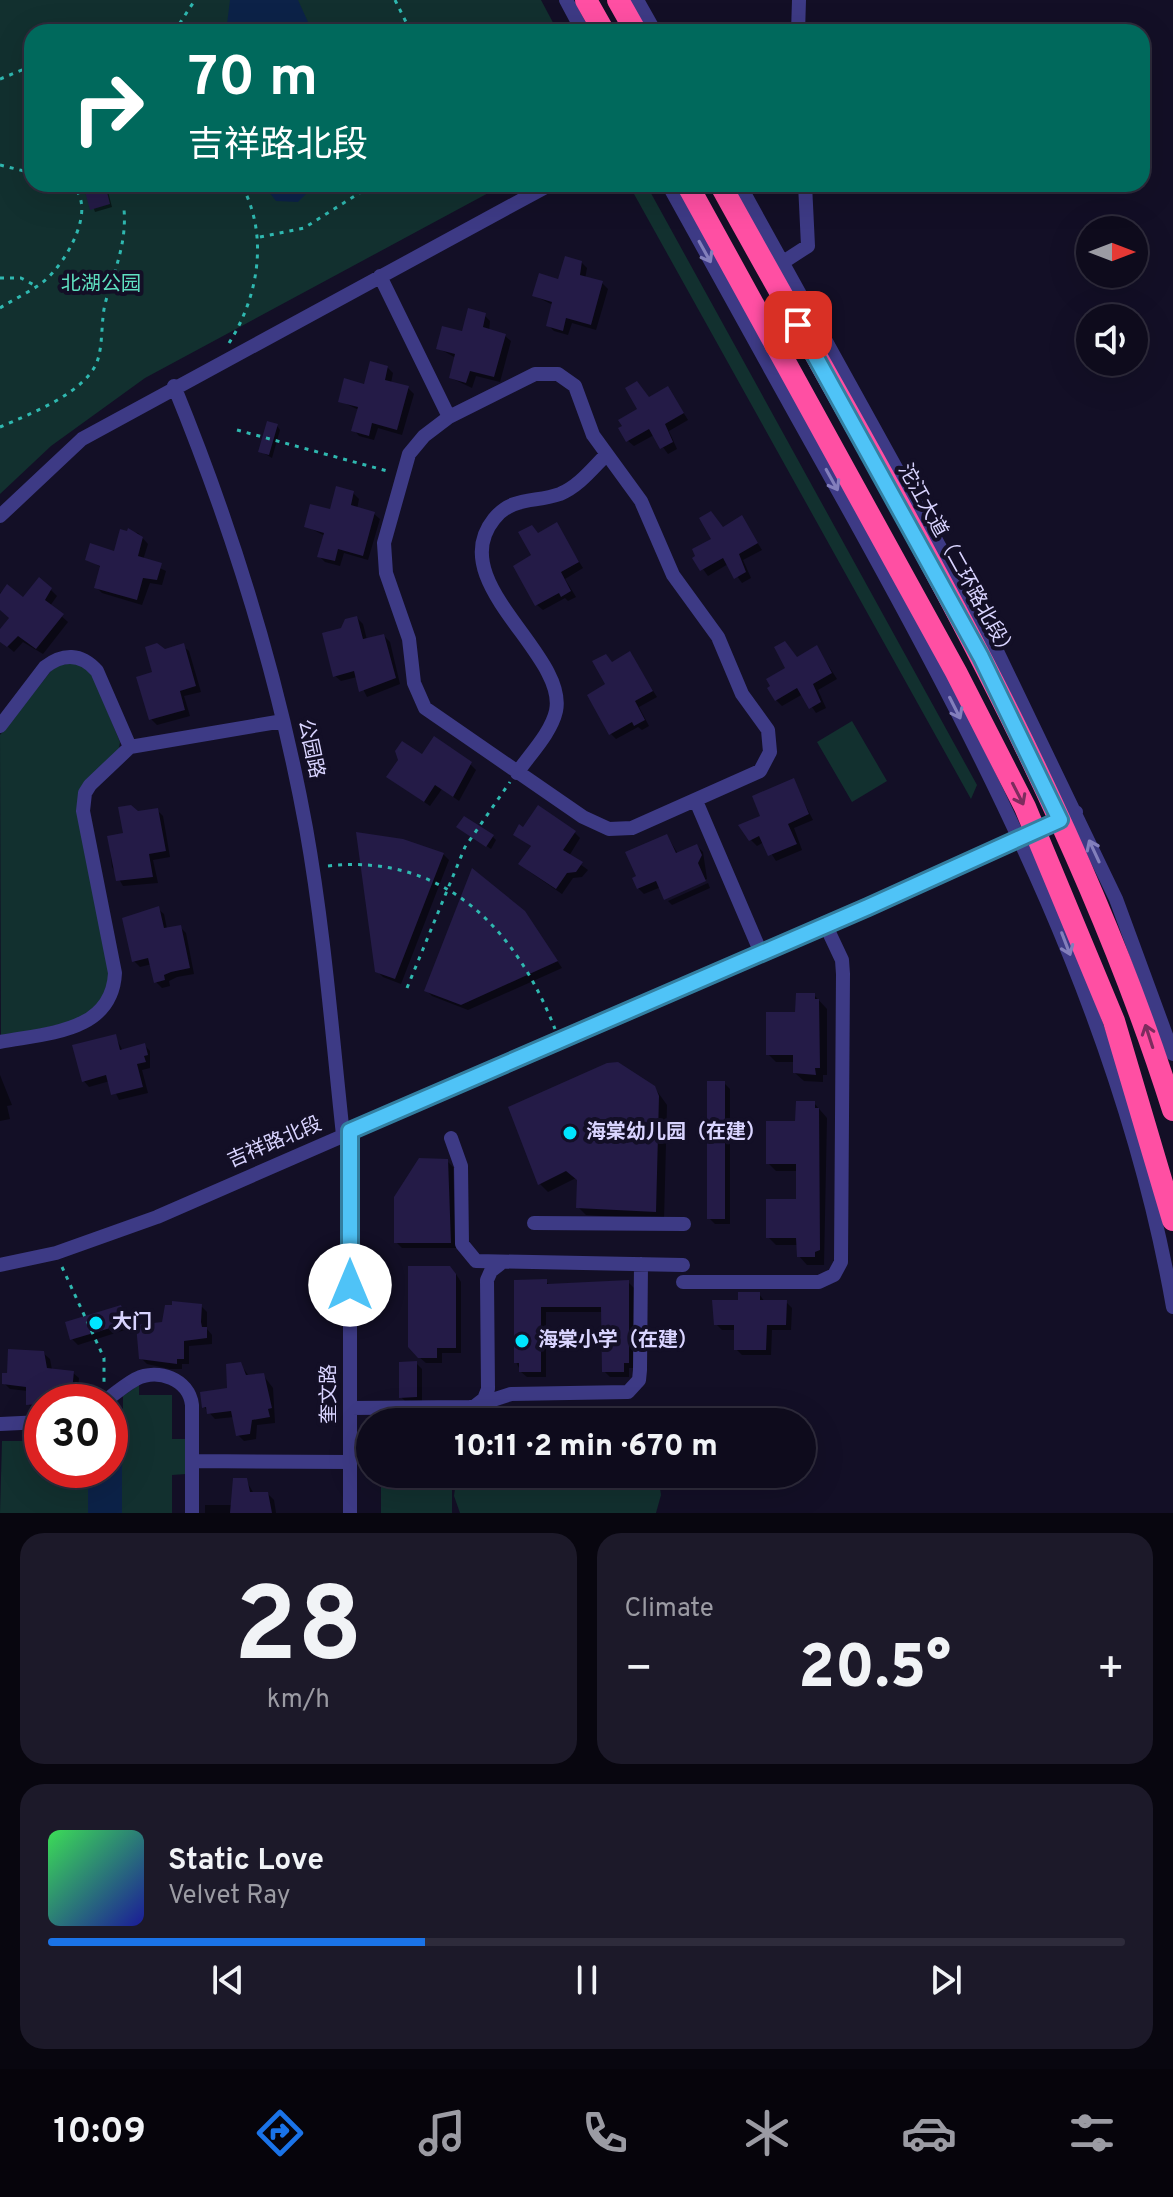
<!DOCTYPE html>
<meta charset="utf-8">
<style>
:root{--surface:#0e0b1c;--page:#1c1929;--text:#f1f3f6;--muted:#9b9ba3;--line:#2e2b3b;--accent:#1a73e8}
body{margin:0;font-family:Overpass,"Noto Sans SC",sans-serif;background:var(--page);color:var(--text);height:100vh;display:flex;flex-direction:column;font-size:30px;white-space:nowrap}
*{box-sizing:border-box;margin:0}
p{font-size:26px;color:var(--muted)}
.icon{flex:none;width:44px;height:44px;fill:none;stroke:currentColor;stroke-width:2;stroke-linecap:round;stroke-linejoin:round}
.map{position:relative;height:1513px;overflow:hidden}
.sheet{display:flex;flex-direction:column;gap:20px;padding:20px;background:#08060f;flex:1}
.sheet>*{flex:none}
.banner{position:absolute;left:24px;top:24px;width:1126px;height:168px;border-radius:24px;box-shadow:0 8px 32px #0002,0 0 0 2px var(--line);background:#00695c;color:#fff;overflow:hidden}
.needle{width:52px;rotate:90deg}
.buttons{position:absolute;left:1076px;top:216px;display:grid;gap:16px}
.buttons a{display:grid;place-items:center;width:72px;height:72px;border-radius:50%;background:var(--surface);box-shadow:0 8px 32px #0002,0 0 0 2px var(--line);font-size:40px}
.speed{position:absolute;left:24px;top:1384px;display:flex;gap:16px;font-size:40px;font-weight:700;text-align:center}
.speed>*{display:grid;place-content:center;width:104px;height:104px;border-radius:50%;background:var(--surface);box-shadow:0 8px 32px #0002,0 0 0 2px var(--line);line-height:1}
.speed .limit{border:12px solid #d22;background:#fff;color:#111}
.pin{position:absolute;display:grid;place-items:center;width:68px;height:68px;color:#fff;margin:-34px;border-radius:16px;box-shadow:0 4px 12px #0006}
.me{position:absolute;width:88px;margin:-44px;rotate:0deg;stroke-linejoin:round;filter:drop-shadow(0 0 6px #0008)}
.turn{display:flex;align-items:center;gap:28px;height:168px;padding:0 32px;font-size:36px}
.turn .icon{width:104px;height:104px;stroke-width:2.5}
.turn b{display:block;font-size:56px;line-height:68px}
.big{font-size:60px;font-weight:800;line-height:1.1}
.sheet .card{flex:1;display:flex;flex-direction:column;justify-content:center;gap:12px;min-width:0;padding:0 28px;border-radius:24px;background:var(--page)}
.sheet .dial{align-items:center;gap:0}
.dial b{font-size:104px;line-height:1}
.song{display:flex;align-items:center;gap:24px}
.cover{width:96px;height:96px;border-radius:12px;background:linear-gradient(135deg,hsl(130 70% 55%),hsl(240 70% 35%))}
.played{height:8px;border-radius:4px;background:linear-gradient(90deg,var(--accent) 35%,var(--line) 35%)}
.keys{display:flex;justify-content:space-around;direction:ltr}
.heat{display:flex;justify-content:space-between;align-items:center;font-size:44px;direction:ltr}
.sheet .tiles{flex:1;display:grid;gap:20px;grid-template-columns:1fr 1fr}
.card:last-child{grid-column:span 2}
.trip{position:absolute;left:356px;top:1408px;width:460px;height:80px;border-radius:40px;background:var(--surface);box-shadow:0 8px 32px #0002,0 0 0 2px var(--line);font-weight:800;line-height:80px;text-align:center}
.menu{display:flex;height:128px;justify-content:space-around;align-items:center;background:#06040b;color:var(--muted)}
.menu .icon{width:56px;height:56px}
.menu .on{color:var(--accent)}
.menu b{font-size:36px;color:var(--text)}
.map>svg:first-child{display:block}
.green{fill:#12302f}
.water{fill:#0c2248}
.shadow{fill:#0007}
.building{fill:#241b47}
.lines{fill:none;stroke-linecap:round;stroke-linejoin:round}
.path{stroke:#2fb8b0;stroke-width:3;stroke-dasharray:4 6;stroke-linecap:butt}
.minor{stroke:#3d3a85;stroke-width:14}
.highway{stroke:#ff4fa3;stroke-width:22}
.oneway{stroke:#837fbc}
.oneway2{stroke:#7d2c5e}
.route-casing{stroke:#337fa1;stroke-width:20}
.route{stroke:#4fc3f7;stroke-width:14}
.poi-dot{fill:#00e5ff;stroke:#130f26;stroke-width:3}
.labels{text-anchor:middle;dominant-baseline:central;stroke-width:8;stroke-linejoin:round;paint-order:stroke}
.park-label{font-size:20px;fill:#5fe0c0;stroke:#130f26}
.street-label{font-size:20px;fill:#d9d4ff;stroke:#130f26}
.poi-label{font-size:20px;font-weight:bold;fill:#d9d4ff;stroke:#130f26;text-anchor:start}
</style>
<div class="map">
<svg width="1173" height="1513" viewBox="0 0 1173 1513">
<rect width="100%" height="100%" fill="#130f26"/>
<path class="green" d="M0,0H541L558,32H32V184H505L145,378L51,446L0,494Z
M629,185L647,186L977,785L971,799Z
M78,662L92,674L120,742L119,749L86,782L110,974L105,998L78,1020L1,1038L0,735L55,666Z
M852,721L887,781L852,802L817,742Z
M139,1385V1395H172V1439H186V1474L172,1475V1513H122V1463L118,1462L117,1450H111V1437H117V1422H123V1396Z
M2,1441H42V1470H88V1513H0Z
M457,1474H658L661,1495L656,1513H460L454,1496Z
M381,1481H452V1513H381Z"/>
<path class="water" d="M230,0H298L308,22L307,32H226Z
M263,184H316L298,202L276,201Z
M110,1462H122V1513H88V1470H110Z"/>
<path class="shadow" d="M85,184H106L112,207L95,212Z
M581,262L587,268L585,279L602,283L608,289L596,330L572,323L568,335L554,331L548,325L553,305L535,296Z
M484,315L490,321L489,331L505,336L511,341L500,382L476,376L472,388L451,378L456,358L438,348Z
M387,367L393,373L391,383L408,388L414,394L402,435L378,428L374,440L359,436L354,430L359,410L340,401Z
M668,388L688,420L669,431L677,449L668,454L654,435L634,446L628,441L639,410Z
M277,426L280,430L272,458L260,451Z
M353,493L359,499L357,509L374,514L380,519L368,560L344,553L340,566L325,562L319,556L325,536L306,526Z
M742,518L762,550L743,560L751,578L742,583L728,564L708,576L695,558Z
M556,525L583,568L565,579L576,597L568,601L565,598L543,610L537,605L539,535Z
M121,531L138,533L148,544L143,560L166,571L162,585L150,583L142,605L102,593L96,587L102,568L88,559L115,553Z
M7,587L23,600L51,590L57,596L50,606L68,622L43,654L23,642L14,652L0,640V632L11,618L0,609V593Z
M357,618L363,624L367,640L384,636L390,642L400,684L367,697L357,677L341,681L335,676L343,630Z
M183,646L189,651L201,692L184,696L190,716L157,725L151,719L155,673L164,651Z
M817,648L837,679L818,690L826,708L816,713L803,694L782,706L776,700Z
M630,654L657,697L639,707L649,726L642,730L638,727L616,739L611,734L608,685L612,664Z
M423,757L470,764L476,770L459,801L442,789L430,806L395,782Z
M793,781L813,820L794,828L802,850L776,861L764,842L757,846L751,840L763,817Z
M157,810L163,816L170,857L153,860L158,883L123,886L112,867L109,838L125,835L137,813Z
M463,830L493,837L496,840L491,849Z
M574,832L580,838L569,856L588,870L582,877L573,878L562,894L527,870L532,847L515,834Z
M667,836L678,854L697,846L703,852L707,879L666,897L661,887L644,894L638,888Z
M443,854L449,860L401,984L383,977L377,971Z
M708,883L710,888L672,905L668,901Z
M158,909L164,914L167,929L180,927L186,933L194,974L177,977L169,981L170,986L162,988L156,982L152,964L140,967L134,961Z
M530,920L562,968L468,1010L432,996L426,990Z
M814,995L827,1009V1075H823V1082L804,1081L795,1073V1062H776L768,1054Z
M115,1036L123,1051L144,1045L150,1051V1068L142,1070L148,1093L119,1100L110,1081L89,1087L84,1081Z
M0,1075L12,1105L7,1106L10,1119L0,1121Z
M724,1083L730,1089V1224H715L709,1218Z
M654,1087L667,1105L664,1220L586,1215L578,1207L579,1181L576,1178L548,1192L540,1184Z
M814,1103L827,1118L824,1265H807L799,1256L798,1245H776L768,1237L798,1201V1171H776L768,1163Z
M447,1161L453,1167L456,1248H402L396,1242Z
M456,1274L461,1282V1353H442V1363H426L419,1357Z
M546,1281L550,1286L628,1282L634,1288V1368H629V1377H610L604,1371L603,1312H546V1377H527L521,1372L516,1362Z
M759,1294L765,1302H786L792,1308L791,1330H772L771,1355H742L736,1349V1330H722L716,1324L740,1302Z
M201,1306L207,1312V1329L212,1335V1344L189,1346V1364H182V1369H170L147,1364L141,1358L164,1324Z
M121,1308L131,1328L78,1345L72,1339Z
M43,1353L50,1359L52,1370L73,1373L79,1378L77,1402H42L41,1415L28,1404V1391L10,1389L4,1383Z
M416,1363L422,1369V1403H407L401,1397Z
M240,1364L249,1376L263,1375L273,1388L275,1423L257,1425L256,1439L244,1441L238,1435L234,1417L215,1419L204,1407L230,1390Z
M416,1419L419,1422H401V1420Z
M246,1480L254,1494H268L274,1500L276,1513H205V1505H232Z"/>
<path class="building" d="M83,184H105L110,204L90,210Z
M565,256L582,261L580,275L603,281L591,325L566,318L563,331L546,326L552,302L532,296L539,273L558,279Z
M468,308L486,313L483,327L506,334L494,377L470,371L466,383L449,378L455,354L436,349L442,326L462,331Z
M370,361L388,366L385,380L409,386L397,430L372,423L369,436L351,431L358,407L338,402L344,378L364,384Z
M637,381L649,397L668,386L684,413L665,424L673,442L660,449L649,429L626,442L618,428L622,426L618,420L637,409L625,388Z
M267,421L278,424L269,455L258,452Z
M336,486L354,491L351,505L375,512L363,556L338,549L335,561L317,557L324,533L304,527L310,504L330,509Z
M711,511L723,527L742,515L758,543L739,554L746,572L734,579L723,558L700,571L692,558L695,556L692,549L711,539L699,518Z
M557,522L579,562L561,572L571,591L561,597L559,593L535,606L513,566L531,555L518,532L532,525L538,533Z
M128,528L143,537L138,556L162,563L157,580L143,578L137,600L94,588L100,566L85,560L90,543L114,551L120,529L127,531Z
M39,577L52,588L45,600L64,614L36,649L18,636L7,647L0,642V629L9,618L0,610V594L7,584L23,597Z
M357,616L363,639L384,634L396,678L359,692L354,671L333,677L322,633L341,628L345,619Z
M785,641L797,657L817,645L832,673L813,684L821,702L809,709L797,688L775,701L767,688L770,686L766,679L785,668L774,647Z
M157,643L165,649L184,643L196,686L180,691L185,710L149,720L136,677L152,672L145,647Z
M630,651L653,691L635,701L645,720L634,726L632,722L609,735L587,695L605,684L592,661L606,654L612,662Z
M434,736L472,762L453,797L435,785L424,802L386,777L398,760L395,751L402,741L422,754Z
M794,778L809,814L788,824L797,844L768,856L759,836L749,841L738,825L760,816L752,796Z
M131,805L138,811L158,808L166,851L149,854L153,877L116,881L107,836L123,833L118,807Z
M538,805L576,831L563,850L583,862L576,872L567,873L556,889L518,864L531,846L513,835L519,824L523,827Z
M464,816L494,835L486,847L456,827Z
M356,832L403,839L444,853L395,979L375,972Z
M667,834L676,853L697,844L702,855L698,863L706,881L664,900L656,881L637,889L632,878L636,876L625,852Z
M472,868L525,911L558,961L461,1005L424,991Z
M159,906L164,928L181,925L190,968L171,972L164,975L165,980L154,983L148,958L132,962L122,918Z
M796,993H815V999H819L820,1068H815L816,1075L793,1073V1055H766V1012H795Z
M116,1034L120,1050L145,1043L148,1055L144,1056L146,1062L137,1064L143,1087L111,1095L106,1075L82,1082L72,1045Z
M618,1062L655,1086L659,1096L656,1212L576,1208L577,1180L566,1171L538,1185L508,1107L607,1063Z
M707,1081H725V1219H707Z
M796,1101H815V1108H819L820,1250L815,1252V1257H797L796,1238H766V1199H796V1164H766V1121H795Z
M419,1158L448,1159L451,1243H394V1197Z
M408,1266H450L456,1274V1348H437V1358H418L408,1347Z
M547,1279V1284L629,1280V1363H624V1372H602L601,1307H541V1372H519V1363H514V1280Z
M738,1292H760V1300H787L786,1325H767L766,1350H734V1325H714L712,1300H738Z
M172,1301L202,1304L201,1322L202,1327H207V1338L184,1341V1359H177V1364L139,1359L136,1325L162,1322L165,1305H172Z
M121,1305L127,1323L70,1340L65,1322Z
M8,1349L44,1351L47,1368L74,1371L71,1402L26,1405V1387L2,1384V1373H7Z
M417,1361V1397L399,1398V1362Z
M241,1362L246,1375L264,1373L272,1408L268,1409L270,1417L252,1420L250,1434L236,1436L231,1411L207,1414L206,1407L202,1408L200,1392L227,1388L226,1364Z
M233,1478H247L250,1492H268L272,1513H230Z"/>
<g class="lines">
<path class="path" d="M395,0L411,32
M174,32L195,0
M0,79L32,66
M0,165L32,173
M260,237L304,228L361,192L362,184
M0,278H21L34,285
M0,308C14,299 30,292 43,282C66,264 100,205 70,184
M229,343C259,296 269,234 241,184
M0,427C30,414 88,392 98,359C103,342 101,322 105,304C114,271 127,244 124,209
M237,430L391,472
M328,866C444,853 516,929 555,1029
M407,988L465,847L510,782
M62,1267L104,1358V1382"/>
<path class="minor" d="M566,0L583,32
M637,0L655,32
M798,32L799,0
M668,184C730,296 792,409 855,521C992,769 1124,1025 1173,1307
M739,184L995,647L1116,899L1173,1054
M777,266L808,246L805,184
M380,276L449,417L535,374H558L575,386L593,435L641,501L673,575L718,637L742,694L768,730L770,752L760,771L632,828L609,829L583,817L425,708L414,683L409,639L386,573L384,543L409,454L424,436L449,417
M174,386C233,530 278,675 306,828C324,929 332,1033 343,1135
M0,516L82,439L551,184
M0,726L45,667C63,653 81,653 97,671L130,747
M517,773C530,754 551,733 556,711C568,654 443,582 494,519C512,496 535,503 560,494C579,486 592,469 606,455
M696,801L761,953
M0,1042C46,1033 112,1033 115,973L83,811L85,793L90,785L130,747L283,721
M350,1131V1513
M451,1138L461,1166L462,1244L476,1261L683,1265
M534,1223L684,1224
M0,1265L56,1253L157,1217L868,907L1076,812
M683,1282H819L834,1275L841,1262L843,974L842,960L826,926
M104,1402C114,1394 125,1385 136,1379C158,1368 189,1379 192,1405V1513
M475,1406L484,1399L488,1389L487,1280L491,1271L500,1264
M350,1408L471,1407L511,1394L628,1392L639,1380L640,1370L641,1264
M0,1424L42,1422
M192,1461L350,1462"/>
<path class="highway" d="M586,0L604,32
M618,0L636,32
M687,184L956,672L1025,807L1114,1021L1173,1220
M720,184C886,485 1069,781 1173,1110"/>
</g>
<defs><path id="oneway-shaft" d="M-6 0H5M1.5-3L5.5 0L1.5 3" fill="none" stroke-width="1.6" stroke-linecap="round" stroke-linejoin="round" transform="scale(2)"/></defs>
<g class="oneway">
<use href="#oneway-shaft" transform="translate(705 252) rotate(61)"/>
<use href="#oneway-shaft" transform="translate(832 480) rotate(61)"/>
<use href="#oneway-shaft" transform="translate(955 708) rotate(63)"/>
<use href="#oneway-shaft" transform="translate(1094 851) rotate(-115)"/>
<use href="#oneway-shaft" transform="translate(1066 944) rotate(69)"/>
</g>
<g class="oneway2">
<use href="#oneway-shaft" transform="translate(1018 794) rotate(63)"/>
<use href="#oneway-shaft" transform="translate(1149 1036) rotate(-108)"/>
</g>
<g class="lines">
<defs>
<path id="route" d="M350,1285V1131L868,907L1060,820L981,657L798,325"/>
</defs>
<use href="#route" class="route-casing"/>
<use href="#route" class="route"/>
</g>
<g class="poi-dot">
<circle cx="570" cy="1133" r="8"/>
<circle cx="96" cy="1323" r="8"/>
<circle cx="522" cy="1341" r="8"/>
</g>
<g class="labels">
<g class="park-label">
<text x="101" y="285">北湖公园</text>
</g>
<g class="street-label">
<text transform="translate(956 562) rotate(61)">沱江大道（二环路北段）</text>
<text transform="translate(310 749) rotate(78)">公园路</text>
<text transform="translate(275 1143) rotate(-23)">吉祥路北段</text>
<text transform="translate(330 1394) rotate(-90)">奎文路</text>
</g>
<g class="poi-label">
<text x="586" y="1133">海棠幼儿园（在建）</text>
<text x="112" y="1323">大门</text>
<text x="538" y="1341">海棠小学（在建）</text>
</g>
</g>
</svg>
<div class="buttons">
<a><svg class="needle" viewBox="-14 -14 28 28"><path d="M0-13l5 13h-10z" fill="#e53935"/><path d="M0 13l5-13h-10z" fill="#9b9ba3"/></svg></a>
<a><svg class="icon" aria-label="sound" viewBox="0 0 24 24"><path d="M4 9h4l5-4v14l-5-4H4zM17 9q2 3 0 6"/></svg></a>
</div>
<div class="speed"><div class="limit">30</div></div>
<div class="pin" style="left:798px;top:325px;background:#d93025"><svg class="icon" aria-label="arrive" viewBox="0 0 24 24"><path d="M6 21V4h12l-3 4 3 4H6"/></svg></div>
<svg class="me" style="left:350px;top:1285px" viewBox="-20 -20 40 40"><circle r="19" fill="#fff"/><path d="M0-13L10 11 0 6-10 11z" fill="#4fc3f7"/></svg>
<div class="trip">10:11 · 2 min · 670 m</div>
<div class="banner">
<div class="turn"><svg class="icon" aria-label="right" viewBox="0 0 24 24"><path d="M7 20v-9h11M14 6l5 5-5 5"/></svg><div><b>70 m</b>吉祥路北段</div></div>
</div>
</div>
<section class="sheet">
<div class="tiles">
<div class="card dial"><b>28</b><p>km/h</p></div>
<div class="card"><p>Climate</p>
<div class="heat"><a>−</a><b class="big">20.5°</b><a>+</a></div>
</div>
<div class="card">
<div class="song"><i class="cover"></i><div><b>Static Love</b><p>Velvet Ray</p></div></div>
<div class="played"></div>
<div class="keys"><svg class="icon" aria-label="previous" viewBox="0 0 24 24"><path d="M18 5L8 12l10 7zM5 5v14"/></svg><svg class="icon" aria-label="pause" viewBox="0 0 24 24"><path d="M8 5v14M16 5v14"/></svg><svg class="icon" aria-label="next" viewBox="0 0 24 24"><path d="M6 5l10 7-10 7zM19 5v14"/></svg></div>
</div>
</div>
</section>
<nav class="menu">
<b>10:09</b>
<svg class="icon on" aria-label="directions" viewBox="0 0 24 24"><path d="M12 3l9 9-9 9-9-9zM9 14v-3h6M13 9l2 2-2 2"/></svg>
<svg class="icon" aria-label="music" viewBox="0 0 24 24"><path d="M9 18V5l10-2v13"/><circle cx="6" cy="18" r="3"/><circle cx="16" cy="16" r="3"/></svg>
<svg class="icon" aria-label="phone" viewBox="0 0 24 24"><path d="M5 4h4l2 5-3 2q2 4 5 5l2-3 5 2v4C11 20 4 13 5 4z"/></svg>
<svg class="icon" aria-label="climate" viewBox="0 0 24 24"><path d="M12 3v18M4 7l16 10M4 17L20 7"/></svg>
<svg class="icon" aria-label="car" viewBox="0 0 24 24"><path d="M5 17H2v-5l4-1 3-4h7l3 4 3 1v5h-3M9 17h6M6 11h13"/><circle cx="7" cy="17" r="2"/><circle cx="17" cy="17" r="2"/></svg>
<svg class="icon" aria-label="filters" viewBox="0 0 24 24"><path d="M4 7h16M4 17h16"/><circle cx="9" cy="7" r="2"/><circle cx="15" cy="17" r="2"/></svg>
</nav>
